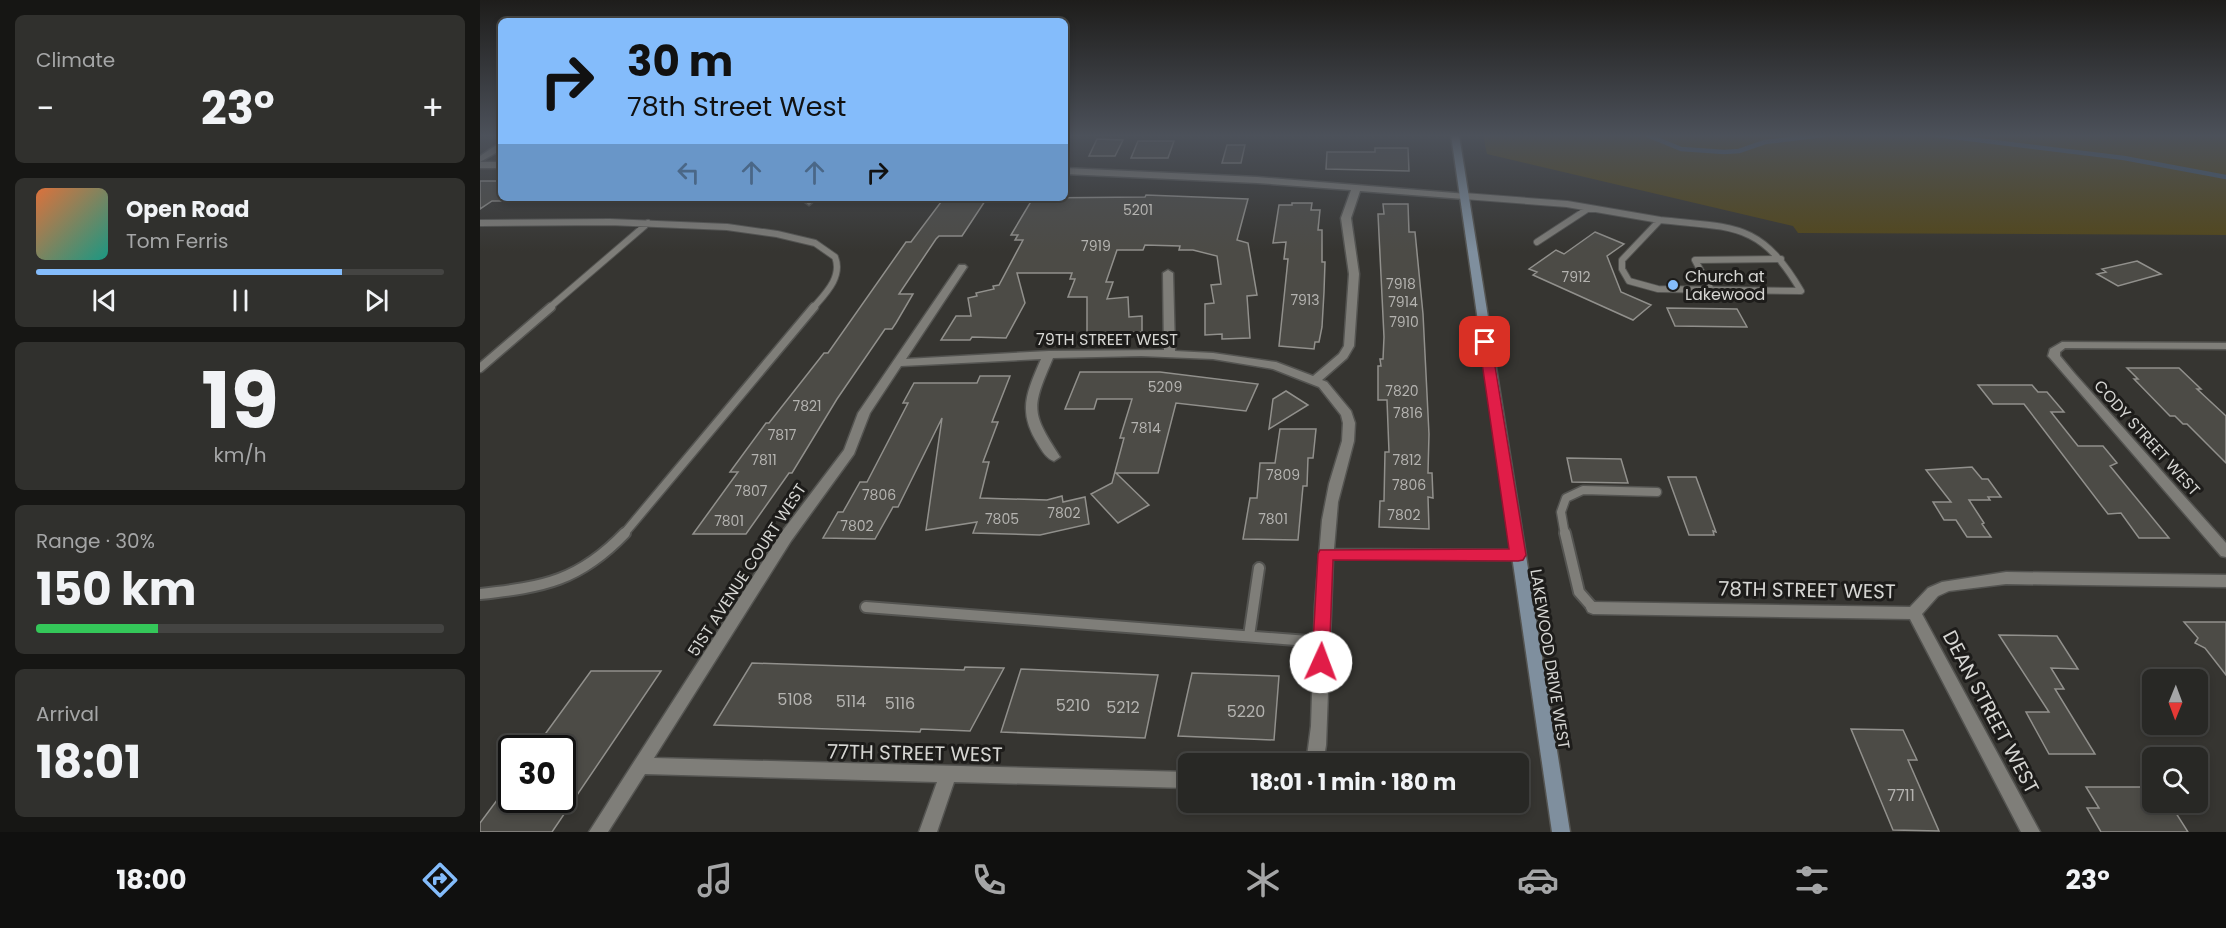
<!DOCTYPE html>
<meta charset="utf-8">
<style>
:root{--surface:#282825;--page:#30302d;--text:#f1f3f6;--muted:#a5a6a7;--line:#444442;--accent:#84bcfb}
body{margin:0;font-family:Poppins,sans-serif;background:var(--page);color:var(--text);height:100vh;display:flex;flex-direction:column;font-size:22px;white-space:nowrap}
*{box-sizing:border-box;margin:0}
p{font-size:20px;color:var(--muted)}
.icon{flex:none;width:33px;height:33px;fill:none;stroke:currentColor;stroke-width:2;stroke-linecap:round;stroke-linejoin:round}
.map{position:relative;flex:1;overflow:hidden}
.panel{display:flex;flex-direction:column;gap:15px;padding:15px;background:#161614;width:480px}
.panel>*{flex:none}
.hud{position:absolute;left:18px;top:18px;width:570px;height:183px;border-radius:9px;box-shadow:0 3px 9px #0003,0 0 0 2px var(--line);background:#84bcfb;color:#111;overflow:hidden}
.needle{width:39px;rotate:181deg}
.fabs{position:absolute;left:1662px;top:669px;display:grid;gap:12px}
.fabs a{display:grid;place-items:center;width:66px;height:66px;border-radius:9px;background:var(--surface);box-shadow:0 3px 9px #0003,0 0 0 2px var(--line);font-size:30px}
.speed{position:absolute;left:18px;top:735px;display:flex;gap:12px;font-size:30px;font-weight:700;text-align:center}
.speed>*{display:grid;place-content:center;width:78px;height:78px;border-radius:50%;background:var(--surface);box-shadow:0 3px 9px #0003,0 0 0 2px var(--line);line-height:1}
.speed .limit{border:3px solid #111;border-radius:9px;background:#fff;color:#111}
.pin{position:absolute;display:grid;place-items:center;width:51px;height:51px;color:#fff;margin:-26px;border-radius:12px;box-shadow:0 3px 9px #0006}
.me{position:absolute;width:66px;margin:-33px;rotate:2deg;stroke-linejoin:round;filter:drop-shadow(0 0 4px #0008)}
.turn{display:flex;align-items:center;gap:21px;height:126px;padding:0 30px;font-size:27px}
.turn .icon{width:78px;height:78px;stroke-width:2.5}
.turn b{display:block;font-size:42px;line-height:51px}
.lanes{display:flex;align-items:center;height:57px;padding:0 30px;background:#0003;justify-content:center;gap:30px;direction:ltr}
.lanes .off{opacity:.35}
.big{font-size:45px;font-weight:700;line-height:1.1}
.panel .card{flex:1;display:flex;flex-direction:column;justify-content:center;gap:9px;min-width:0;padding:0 21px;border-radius:9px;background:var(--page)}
.panel .dial{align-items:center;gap:0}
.dial b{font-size:78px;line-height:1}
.song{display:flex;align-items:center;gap:18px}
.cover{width:72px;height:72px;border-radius:9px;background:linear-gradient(135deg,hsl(20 70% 55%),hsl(170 70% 35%))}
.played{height:6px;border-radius:3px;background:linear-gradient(90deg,var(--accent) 75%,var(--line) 75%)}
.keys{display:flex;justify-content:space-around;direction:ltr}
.heat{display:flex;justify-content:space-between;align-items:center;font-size:33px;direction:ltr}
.charge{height:9px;border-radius:4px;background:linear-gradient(90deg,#34c759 30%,var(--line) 0)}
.trip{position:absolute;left:698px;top:753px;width:351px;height:60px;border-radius:9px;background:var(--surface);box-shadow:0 3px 9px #0003,0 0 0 2px var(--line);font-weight:700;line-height:60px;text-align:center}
.tabs{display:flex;height:96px;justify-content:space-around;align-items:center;background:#10100f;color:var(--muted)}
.tabs .icon{width:42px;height:42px}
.tabs .active{color:var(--accent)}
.tabs b{font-size:27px;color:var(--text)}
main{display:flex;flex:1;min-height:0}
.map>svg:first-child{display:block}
.green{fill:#534719}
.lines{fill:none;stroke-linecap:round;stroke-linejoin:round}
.stream{stroke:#405973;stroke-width:4.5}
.building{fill:#4c4b46;stroke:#91908c;stroke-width:1.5}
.service-far2-casing{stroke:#545451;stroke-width:8}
.service-far1-casing{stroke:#545451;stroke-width:11}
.service-casing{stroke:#545451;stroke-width:14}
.minor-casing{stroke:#545451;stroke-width:3}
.secondary-casing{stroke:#545451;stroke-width:3}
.service-far2{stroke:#7f7e79;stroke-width:6}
.service-far1{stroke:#7f7e79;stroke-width:8}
.service{stroke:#7f7e79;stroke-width:10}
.minor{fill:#7f7e79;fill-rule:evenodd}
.secondary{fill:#7f8f9e;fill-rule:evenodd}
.route{fill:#e11d48;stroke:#92132f;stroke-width:1.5}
.poi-dot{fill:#84bcfb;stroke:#1d1c1a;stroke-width:2}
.labels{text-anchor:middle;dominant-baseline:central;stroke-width:6;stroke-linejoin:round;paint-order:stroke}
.number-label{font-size:14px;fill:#b4b3b0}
.poi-label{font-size:16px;fill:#d6d6d3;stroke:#1d1c1a;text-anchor:start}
.street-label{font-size:16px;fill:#d6d6d3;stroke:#1d1c1a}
.near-number-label{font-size:16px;fill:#b4b3b0}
.near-street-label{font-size:20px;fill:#d6d6d3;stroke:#1d1c1a}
</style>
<main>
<section class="panel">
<div class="card"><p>Climate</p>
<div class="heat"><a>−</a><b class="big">23°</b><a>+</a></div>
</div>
<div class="card">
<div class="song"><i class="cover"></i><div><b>Open Road</b><p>Tom Ferris</p></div></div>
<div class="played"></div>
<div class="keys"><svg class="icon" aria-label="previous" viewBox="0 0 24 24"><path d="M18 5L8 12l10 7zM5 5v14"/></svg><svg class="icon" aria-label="pause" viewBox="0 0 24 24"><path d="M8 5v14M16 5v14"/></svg><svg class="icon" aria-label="next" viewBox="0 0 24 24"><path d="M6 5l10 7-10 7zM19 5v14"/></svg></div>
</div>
<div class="card dial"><b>19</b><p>km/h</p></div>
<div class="card"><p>Range · 30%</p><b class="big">150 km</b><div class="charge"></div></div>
<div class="card"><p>Arrival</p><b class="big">18:01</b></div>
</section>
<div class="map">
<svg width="1746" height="832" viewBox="0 0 1746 832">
<rect width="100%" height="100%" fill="#363531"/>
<path class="green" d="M1003,135H1746V235L1318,233L1313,226L1007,154Z"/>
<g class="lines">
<path class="stream" d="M1167,135L1201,149L1244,152L1259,151L1285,142L1343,135
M1457,135L1644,158L1746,177"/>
</g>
<path class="building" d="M617,139L643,140L635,156H609Z
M658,141H694L688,158H651Z
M747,145H765L761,163H742Z
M895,148H928L929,171L846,169L847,152H895Z
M0,181H21V201H12L0,209Z
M666,195L768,199L757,240L768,243L777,295L767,296L770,338L742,339V334L725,335V304L734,303L731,285L741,284L737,256L713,250H699L700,246L665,245L663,250H637L626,282H633L627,299L648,297L649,317L662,316V332L607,334V297H588L595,279H590L592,273H537L545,303L526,338L492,337L490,340H461L476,316H491L488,298L497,296L496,293L514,289L513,286L519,285L543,240H535L538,235H531L553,198L665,197Z
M464,198H507L482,236H459L456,239L419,294H433L416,323L412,329H405L357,399L312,473H309L266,534H213L258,472H250L286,423H289L344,353H348L426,242H431Z
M812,203H832L831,210H840L838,230H842V262H845L844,292L842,327L839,342H835L834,349L799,346L808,259H804L806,242L793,243L799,205H812Z
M903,204H928L929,232H935L943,314L949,434L948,473H952L953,498L948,497L949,529L899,527L900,501H904L905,452H909L907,400H898V366H901L900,359H903L904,337L898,214H904Z
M1115,232L1144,244L1127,256L1141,292L1171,305L1153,320L1053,275L1057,272L1049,269L1076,250L1084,254Z
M1657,261L1681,274L1638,286L1617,274L1626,272L1622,269Z
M1187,308L1257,309L1267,327L1195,326Z
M1647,368H1699L1721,389H1717L1746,416V463L1707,424H1703L1695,416H1690L1654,379H1658Z
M600,372H680L778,384L766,411L696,403L678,473H636L669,505L638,523L611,494L632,483L644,438H640L652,399H617L614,409H585Z
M500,376H530L512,422H518L503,462H509L500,498L567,500L582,496L583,502L605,497L609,524L560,535L493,533L497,522L446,530L462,418L418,507H413L395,539L343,538L358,512H363L380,482H387L428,403H423L434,383H497Z
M1498,385H1552L1558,392H1567L1584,412H1571L1598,446H1623L1637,463L1630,466L1689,538H1659L1641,513L1628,514L1544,404H1513Z
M806,391L828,405L789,429L793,399Z
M800,429H836L833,458H828L827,486H823L818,540L763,539L770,498H777L780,463H795Z
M1087,458L1141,459L1148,483L1092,482Z
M1492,467L1502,479H1508L1521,497H1508L1510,500H1489L1504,523L1502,524L1511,537H1487L1476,520H1464L1453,502H1471L1446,470Z
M1188,477H1216L1236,532L1233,531L1234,535H1209Z
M1704,622H1746V675L1725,648L1715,643L1718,638Z
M1519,635L1577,636L1598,669L1571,668L1584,689H1575L1615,754H1569L1546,712H1569Z
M272,663L484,670L485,667L524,668L490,731L441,729L440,732L234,725Z
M541,669L678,675L665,738L521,732Z
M111,671H181L72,832H0V823L32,780V800H82V748H55Z
M712,673L799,676L794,740L698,736Z
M1371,729L1423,730L1437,760H1428L1459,831L1413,830Z
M1606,787H1672V802H1689L1708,832H1621L1607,808H1619Z"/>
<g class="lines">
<defs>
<path id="service-far2" d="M984,196L1087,204L1180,220
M1180,220C1253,228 1280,221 1321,291L1178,289L1149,281L1142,269V260Z
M0,223L130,222L247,227L297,234L335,243L355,257C363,277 345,294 333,308
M1057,242L1109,208
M1231,290L1215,260L1301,259
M69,308L168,223"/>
<path id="service-far1" d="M0,368L71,307
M143,535L334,307
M1085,535L1081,512L1086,498L1103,490L1177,492"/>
<path id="service" d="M1085,533L1099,592L1113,608
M0,594C64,587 99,581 145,533
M386,607L841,642
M769,636L779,568"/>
<path id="minor" d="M18,144H21V150L0,162H21V168H0V156Z
M585,168L777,177L987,194V198L984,199L880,191L871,218L879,274L874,346L867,358L842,380L847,382L871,411L875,423L874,441L858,502L854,549L1038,550L1043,551L1045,555L1043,559L1038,560L853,559L846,745L843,764H826L831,726L835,605L842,520L849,484L862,441L863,423L861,415L839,387L793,369L733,359L661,356L573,358C551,409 551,412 580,457L574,461C567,459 562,451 558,444C537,411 547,392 561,359L421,366L390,413L374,454L311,541L174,758L708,772V788L474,782L457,832H439L457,782L165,774L128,832H109L301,533L364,450L378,413L479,265H485L487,267L426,359L569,351L684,350L683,273L688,270L693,273L695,351L733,353L796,362L833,376L859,354L864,346L869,274L861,218L871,190L777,183L585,174Z
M328,198H337L329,205L325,202Z
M1582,342L1746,343V349L1585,348L1580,352V356L1595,374L1746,543V557L1741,556L1570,358L1568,356L1570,349Z
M1526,572L1746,575V587L1526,584L1469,591L1458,596L1442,614L1560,832H1541L1430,619L1113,614L1108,612L1106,608L1108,604L1113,602L1430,607L1448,588L1462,582Z"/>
<path id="secondary" d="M971,135H979L1090,832H1072Z"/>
</defs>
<use href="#service-far2" class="service-far2-casing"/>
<use href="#service-far1" class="service-far1-casing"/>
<use href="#service" class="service-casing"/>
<use href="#minor" class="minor-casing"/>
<use href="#secondary" class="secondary-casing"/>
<use href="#service-far2" class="service-far2"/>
<use href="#service-far1" class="service-far1"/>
<use href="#service" class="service"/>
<use href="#minor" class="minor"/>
<use href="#secondary" class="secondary"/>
</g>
<linearGradient id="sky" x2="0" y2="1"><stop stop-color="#1e1d1b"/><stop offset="0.54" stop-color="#4c515a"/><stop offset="1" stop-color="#4c515a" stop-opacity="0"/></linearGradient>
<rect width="1746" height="251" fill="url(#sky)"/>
<path class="route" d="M1005,338L1011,342L1046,555L1043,560L1038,561L853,560L849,662L847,667L841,669L834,667L832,662L838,554L840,550L1029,549L999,342Z"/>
<circle class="poi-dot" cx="1193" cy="285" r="6"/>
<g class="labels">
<g class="number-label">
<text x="658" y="210">5201</text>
<text x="616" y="246">7919</text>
<text x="1096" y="277">7912</text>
<text x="921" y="284">7918</text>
<text x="825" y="300">7913</text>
<text x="923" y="302">7914</text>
<text x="924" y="322">7910</text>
<text x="685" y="387">5209</text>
<text x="922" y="391">7820</text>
<text x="327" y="406">7821</text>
<text x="928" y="413">7816</text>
<text x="666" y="428">7814</text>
<text x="302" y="435">7817</text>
<text x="284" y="460">7811</text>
<text x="927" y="460">7812</text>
<text x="803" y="475">7809</text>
<text x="929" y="485">7806</text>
<text x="271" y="491">7807</text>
<text x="399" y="495">7806</text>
<text x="584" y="513">7802</text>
<text x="924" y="515">7802</text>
<text x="522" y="519">7805</text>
<text x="793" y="519">7801</text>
<text x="249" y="521">7801</text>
<text x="377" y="526">7802</text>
</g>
<g class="poi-label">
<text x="1205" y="276">Church at<tspan x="1205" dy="18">Lakewood</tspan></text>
</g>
<g class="street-label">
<text x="627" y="339">79TH STREET WEST</text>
<text transform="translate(1667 438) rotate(48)">CODY STREET WEST</text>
<text transform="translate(267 570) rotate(-57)">51ST AVENUE COURT WEST</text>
<text transform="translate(1070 659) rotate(81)">LAKEWOOD DRIVE WEST</text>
</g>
<g class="near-number-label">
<text x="315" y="699">5108</text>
<text x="371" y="701">5114</text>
<text x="420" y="703">5116</text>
<text x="593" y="705">5210</text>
<text x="643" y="707">5212</text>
<text x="766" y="711">5220</text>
<text x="1421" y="795">7711</text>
</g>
<g class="near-street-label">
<text transform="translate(1327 590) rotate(1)">78TH STREET WEST</text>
<text transform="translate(1511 712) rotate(62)">DEAN STREET WEST</text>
<text transform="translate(435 753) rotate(1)">77TH STREET WEST</text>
</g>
</g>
</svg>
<div class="fabs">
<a><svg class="needle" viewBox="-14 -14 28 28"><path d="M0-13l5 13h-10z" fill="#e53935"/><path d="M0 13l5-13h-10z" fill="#a5a6a7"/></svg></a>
<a><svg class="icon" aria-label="search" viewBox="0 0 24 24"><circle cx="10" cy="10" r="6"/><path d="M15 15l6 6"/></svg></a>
</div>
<div class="speed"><div class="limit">30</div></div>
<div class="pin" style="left:1005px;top:342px;background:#d93025"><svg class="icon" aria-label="arrive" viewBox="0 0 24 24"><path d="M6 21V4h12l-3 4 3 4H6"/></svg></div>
<svg class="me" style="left:841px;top:662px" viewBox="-20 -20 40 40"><circle r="19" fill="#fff"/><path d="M0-13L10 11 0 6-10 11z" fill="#e11d48"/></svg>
<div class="trip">18:01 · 1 min · 180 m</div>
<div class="hud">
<div class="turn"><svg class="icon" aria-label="right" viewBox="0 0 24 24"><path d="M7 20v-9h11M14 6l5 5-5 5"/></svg><div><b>30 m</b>78th Street West</div></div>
<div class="lanes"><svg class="icon off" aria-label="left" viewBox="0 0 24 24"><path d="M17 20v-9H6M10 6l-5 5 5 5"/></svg><svg class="icon off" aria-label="ahead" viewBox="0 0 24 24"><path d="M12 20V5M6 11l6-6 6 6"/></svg><svg class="icon off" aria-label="ahead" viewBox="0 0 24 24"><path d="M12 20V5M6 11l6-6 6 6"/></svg><svg class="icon" aria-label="right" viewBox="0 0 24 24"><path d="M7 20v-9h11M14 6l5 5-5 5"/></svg></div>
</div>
</div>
</main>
<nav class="tabs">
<b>18:00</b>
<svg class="icon active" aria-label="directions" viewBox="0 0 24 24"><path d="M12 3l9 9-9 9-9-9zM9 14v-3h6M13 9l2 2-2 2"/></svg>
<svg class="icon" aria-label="music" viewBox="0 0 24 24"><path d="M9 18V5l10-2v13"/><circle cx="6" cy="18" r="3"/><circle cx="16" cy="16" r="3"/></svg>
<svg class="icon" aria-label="phone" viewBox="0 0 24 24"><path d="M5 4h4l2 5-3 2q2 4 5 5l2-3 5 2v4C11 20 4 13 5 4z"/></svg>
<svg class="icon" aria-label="climate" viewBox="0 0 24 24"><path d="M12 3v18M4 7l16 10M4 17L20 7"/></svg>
<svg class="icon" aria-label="car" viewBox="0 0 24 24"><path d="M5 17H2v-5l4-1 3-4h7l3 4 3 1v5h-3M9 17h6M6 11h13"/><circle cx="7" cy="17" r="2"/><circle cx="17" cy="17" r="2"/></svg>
<svg class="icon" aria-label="filters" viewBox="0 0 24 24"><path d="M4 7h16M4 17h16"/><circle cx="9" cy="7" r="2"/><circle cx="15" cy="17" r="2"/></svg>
<b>23°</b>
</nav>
